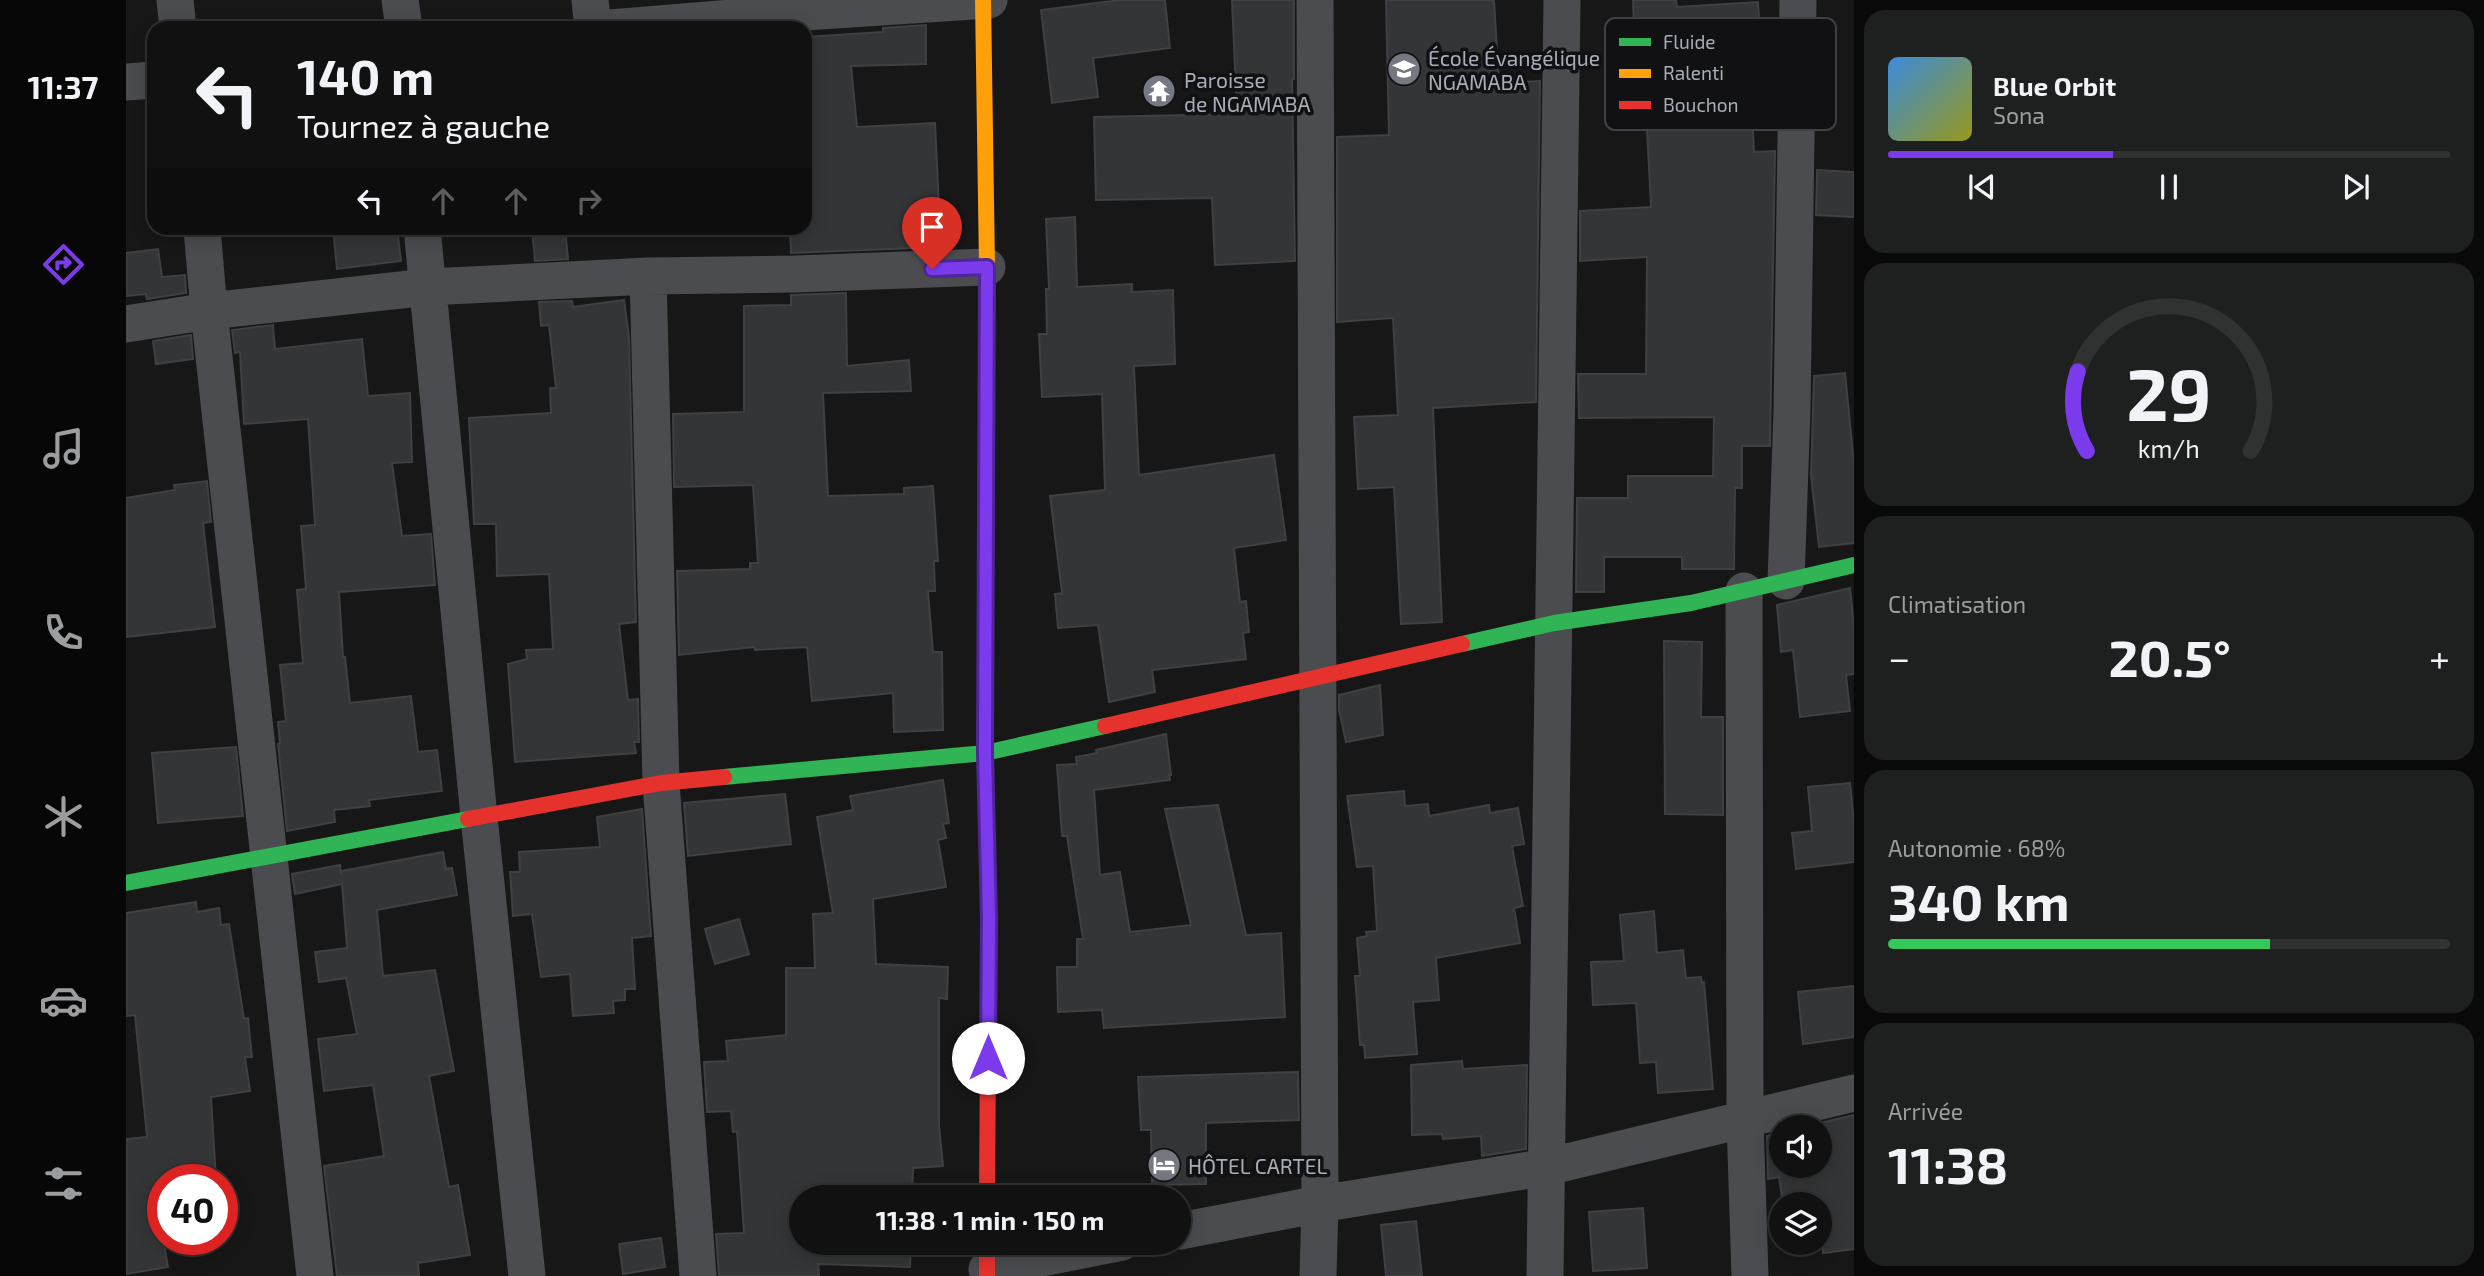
<!DOCTYPE html>
<html lang="fr">
<meta charset="utf-8">
<style>
:root{--surface:#111;--page:#1e1f1f;--text:#f1f3f6;--muted:#9c9d9f;--line:#303131;--accent:#7c3aed}
body{margin:0;font-family:"Exo 2",sans-serif;background:var(--page);color:var(--text);height:100vh;display:flex;flex-direction:column;font-size:26px;white-space:nowrap}
*{box-sizing:border-box;margin:0}
p{font-size:23px;color:var(--muted)}
.icon{flex:none;width:38px;height:38px;fill:none;stroke:currentColor;stroke-width:2;stroke-linecap:round;stroke-linejoin:round}
.map{position:relative;flex:1;overflow:hidden}
.details{display:flex;flex-direction:column;gap:10px;padding:10px;background:#090909;width:630px}
.details>*{flex:none}
.guide{position:absolute;left:21px;top:21px;width:665px;height:214px;border-radius:21px;box-shadow:0 4px 18px #0003,0 0 0 2px var(--line);background:#111;color:var(--text);overflow:hidden}
.tools{position:absolute;left:1643px;top:1115px;display:grid;gap:14px}
.tools a{display:grid;place-items:center;width:63px;height:63px;border-radius:50%;background:var(--surface);box-shadow:0 4px 18px #0003,0 0 0 2px var(--line);font-size:35px}
.speed{position:absolute;left:21px;top:1164px;display:flex;gap:14px;font-size:35px;font-weight:700;text-align:center}
.speed>*{display:grid;place-content:center;width:91px;height:91px;border-radius:50%;background:var(--surface);box-shadow:0 4px 18px #0003,0 0 0 2px var(--line);line-height:1}
.speed .limit{border:10px solid #d22;background:#fff;color:#111}
.pin{position:absolute;display:grid;place-items:center;width:60px;height:60px;color:#fff;margin:-72px -30px;border-radius:50% 50% 50% 0;rotate:-45deg;box-shadow:0 0 7px #0007}
.pin .icon{rotate:45deg}
.me{position:absolute;width:77px;margin:-38px;rotate:0deg;stroke-linejoin:round;filter:drop-shadow(0 0 5px #0008)}
.turn{display:flex;align-items:center;gap:24px;height:147px;padding:0 35px;font-size:32px}
.turn .icon{width:91px;height:91px;stroke-width:2.5}
.turn b{display:block;font-size:49px;line-height:60px}
.lanes{display:flex;align-items:center;height:66px;padding:0 35px;background:#0003;justify-content:center;gap:35px;direction:ltr}
.lanes .off{opacity:.35}
.big{font-size:52px;font-weight:700;line-height:1.1}
.details .card{flex:1;display:flex;flex-direction:column;justify-content:center;gap:10px;min-width:0;padding:0 24px;border-radius:21px;background:var(--page)}
.details .dial{align-items:center;gap:0}
.dial svg{height:182px;overflow:visible;fill:none;stroke:var(--line);stroke-width:7;stroke-linecap:round;text-anchor:middle}
.dial text{fill:var(--text);stroke:none}
.song{display:flex;align-items:center;gap:21px}
.cover{width:84px;height:84px;border-radius:10px;background:linear-gradient(135deg,hsl(210 70% 55%),hsl(60 70% 35%))}
.played{height:7px;border-radius:4px;background:linear-gradient(90deg,var(--accent) 40%,var(--line) 40%)}
.keys{display:flex;justify-content:space-around;direction:ltr}
.heat{display:flex;justify-content:space-between;align-items:center;font-size:38px;direction:ltr}
.charge{height:10px;border-radius:5px;background:linear-gradient(90deg,#34c759 68%,var(--line) 0)}
.trip{position:absolute;left:663px;top:1185px;width:402px;height:70px;border-radius:35px;background:var(--surface);box-shadow:0 4px 18px #0003,0 0 0 2px var(--line);font-weight:700;line-height:70px;text-align:center}
main{display:flex;flex:1;min-height:0}
.dock{display:flex;flex-direction:column;width:126px;justify-content:space-around;align-items:center;background:#070707;color:var(--muted)}
.dock .icon{width:49px;height:49px}
.dock .selected{color:var(--accent)}
.dock b{font-size:32px;color:var(--text)}
.map>svg:first-child{display:block}
.building{fill:#343537;stroke:#3f4043;stroke-width:2}
.lines{fill:none;stroke-linecap:round;stroke-linejoin:round}
.street{stroke:#4b4c50;stroke-width:37}
.fast{stroke:#30b455;stroke-width:16}
.slow{stroke:#ff9f0a;stroke-width:16}
.jam{stroke:#e5322d;stroke-width:16}
.route-casing{stroke:#51269a;stroke-width:18}
.route{stroke:#7c3aed;stroke-width:12}
.labels{text-anchor:middle;dominant-baseline:central;stroke-width:7;stroke-linejoin:round;paint-order:stroke}
.poi-label{font-size:21px;fill:#a8adb8;stroke:#111113;text-anchor:start}
.key{fill:#111113;stroke:#3e4045;stroke-width:2}
.key-label{font-size:19px;fill:#a8adb8}
</style>
<main>
<nav class="dock">
<b>11:37</b>
<svg class="icon selected" aria-label="directions" viewBox="0 0 24 24"><path d="M12 3l9 9-9 9-9-9zM9 14v-3h6M13 9l2 2-2 2"/></svg>
<svg class="icon" aria-label="music" viewBox="0 0 24 24"><path d="M9 18V5l10-2v13"/><circle cx="6" cy="18" r="3"/><circle cx="16" cy="16" r="3"/></svg>
<svg class="icon" aria-label="phone" viewBox="0 0 24 24"><path d="M5 4h4l2 5-3 2q2 4 5 5l2-3 5 2v4C11 20 4 13 5 4z"/></svg>
<svg class="icon" aria-label="climate" viewBox="0 0 24 24"><path d="M12 3v18M4 7l16 10M4 17L20 7"/></svg>
<svg class="icon" aria-label="car" viewBox="0 0 24 24"><path d="M5 17H2v-5l4-1 3-4h7l3 4 3 1v5h-3M9 17h6M6 11h13"/><circle cx="7" cy="17" r="2"/><circle cx="17" cy="17" r="2"/></svg>
<svg class="icon" aria-label="filters" viewBox="0 0 24 24"><path d="M4 7h16M4 17h16"/><circle cx="9" cy="7" r="2"/><circle cx="15" cy="17" r="2"/></svg>
</nav>
<div class="map">
<svg width="1728" height="1276" viewBox="0 0 1728 1276">
<rect width="100%" height="100%" fill="#171717"/>
<path class="building" d="M994,0H1039L1044,48L967,58L972,97L926,103L915,10Z
M1106,0H1168V79H1166L1169,261L1089,265L1086,198L970,200L968,117L1111,114Z
M1260,0H1368L1373,83L1414,81L1410,402L1307,408L1316,622L1275,624L1268,487L1232,489L1228,417L1272,415L1267,318L1211,322V137L1263,135Z
M1507,0H1550L1551,7L1632,2L1634,39L1622,40L1628,152L1649,151L1644,446H1616V488H1609L1608,569H1556V557H1478V592H1450L1451,498H1502V476H1587L1588,417L1453,418L1452,374H1520L1521,257L1454,261V211L1525,207L1517,51H1509Z
M800,25V64L725,66L731,127L809,123L815,247L665,253L664,228H679V37L757,32V28Z
M1691,170L1728,172V217L1690,215Z
M949,217L951,287L1006,284V292L1047,290L1049,364L1008,366L1013,475L1148,455L1160,540L1108,548L1114,602L1120,601L1123,632L1117,633L1120,659L1026,670L1029,692L983,702L972,625L932,628L929,594L936,593L924,496L979,490L976,394L916,397L913,334H921L920,289H923L920,219Z
M207,228H271L275,261L211,269Z
M406,228H439L442,259L409,261Z
M32,249L36,277L59,275L60,293L21,299L20,294L0,296V253Z
M720,293L721,366L783,360L785,391L697,393L702,496L778,494V488L807,486L812,561H808L809,591H802L807,652H816L817,730L768,732L767,693L686,701L681,647L629,650L628,647L553,655L551,571L624,569V563H632L627,485L548,487L547,414L618,412V306L665,305V295Z
M498,300L503,337L510,622L493,624L502,700L512,699L513,742H508L510,753L389,762L382,664L401,659L400,650L427,649L423,574L371,576L370,524H348L343,418L425,413L424,388H430L423,325L415,326L413,302L446,301L447,307Z
M147,325L149,349L236,339L242,396L284,393L286,462L266,463L276,536L305,534L309,585L213,592L217,657H219L224,703L285,696L292,752L311,750L316,791L243,800L244,806L208,810L209,822L161,831L152,744L154,743L152,722L160,721L154,665L177,663L171,590L180,589L175,526L189,525L182,419L118,424L114,352L109,353L106,330Z
M65,335L67,359L30,364L27,341Z
M1719,373L1728,465V543L1693,547L1685,475L1688,376Z
M81,481L85,522L77,523L89,627L0,637V498L49,490L48,485Z
M1724,588L1728,627V674L1720,675L1724,711L1674,717L1667,650L1655,652L1651,605Z
M1538,641L1576,642L1575,717H1597V815L1539,814Z
M1254,685L1257,735L1220,742L1213,710V695Z
M1040,734L1045,775H1043L1044,780L968,790L974,875L994,872L1004,932L1065,925L1039,809L1092,805L1120,935L1155,933L1159,1017L978,1028L976,1010L932,1012L931,967H951V939H957L941,836H936L931,765L951,764L950,757L971,753L970,750Z
M110,747L117,816L32,823L26,753Z
M817,780L823,823L817,824L820,838L812,840L820,887L747,899L750,964L822,967L821,999L813,998V1125L817,1166L787,1168L786,1197H676V1242H785L784,1267L692,1264L693,1276H593L590,1234L618,1233L611,1131L607,1132L605,1111L581,1112L578,1062L602,1061L600,1041L660,1035V968H689L687,914L707,913L691,817L727,810L724,796Z
M1724,783L1728,823V862L1670,869L1666,833L1686,831L1682,787Z
M1278,791L1279,806L1302,804L1303,816L1363,805L1364,813L1392,808L1398,844L1386,846L1397,906L1388,908L1394,943L1310,958L1313,1000L1287,1002L1291,1054L1239,1058L1238,1045H1234L1229,976H1234L1231,938L1241,936L1240,932L1251,931L1247,866L1231,867L1221,796Z
M659,794L665,844L562,856L558,803Z
M516,809L525,936L506,938L509,989H499V1000L487,1001L488,1013L447,1016L444,974L415,977L406,914L387,916L384,872H394L393,852L474,847L471,817Z
M317,852L320,869L326,868L331,895L251,910L257,976L309,970L328,1071L303,1076L323,1187L332,1185L344,1255L292,1263L293,1276H211L198,1166L258,1156L247,1085L198,1091L192,1039L231,1034L220,978L193,982L189,952L221,948L216,884L169,894L166,874L214,865L215,874V871Z
M70,902L71,912L93,908L95,925L103,924L118,1019L122,1018L126,1057H119L124,1091L85,1097L90,1180H37V1239L42,1267L0,1274V1139L21,1137L9,1015L0,1016V913Z
M1528,911L1531,953L1557,950L1560,978L1575,977L1576,983L1578,982L1587,1089L1532,1093L1530,1062L1514,1063L1510,1003L1467,1005L1465,962L1498,961L1494,915Z
M613,919L623,954L589,964L579,929Z
M1728,986V1037L1677,1044L1672,992Z
M1336,1061L1337,1069L1401,1065L1400,1149L1356,1156L1355,1136L1317,1139L1316,1134L1286,1135L1285,1065Z
M1172,1072L1173,1120L1080,1123V1184L1026,1185L1025,1130H1015L1012,1077Z
M1728,1115V1249L1697,1253L1694,1204H1657L1653,1177L1642,1179L1641,1136L1656,1132V1166H1694V1127H1677Z
M1517,1208L1521,1268L1467,1271L1463,1212Z
M1290,1221L1296,1276H1260L1255,1225Z
M535,1238L539,1267L497,1274L493,1244Z"/>
<g class="lines">
<path class="street" d="M49,0L52,28
M274,0L278,28
M464,0L467,28
M1189,0L1194,1204L1192,1276
M484,28L678,12L863,0
M0,82L28,80
M76,228L83,311L189,1276
M296,228L353,817L401,1276
M522,276L535,783L572,1276
M0,324L83,311L302,287L522,276L669,274L861,267
M1660,581L1666,411L1672,0
M1618,591L1619,1120L1624,1276
M1054,1231L1194,1204L1421,1167L1728,1093
M861,1269L996,1242
M1419,1276L1436,0"/>
<path class="fast" d="M860,576L859,753L863,906
M1336,644L1428,623L1565,603L1728,565
M598,777L859,753L979,726
M0,883L342,819"/>
<path class="slow" d="M857,0L861,267L860,576"/>
<path class="jam" d="M979,726L1336,644
M342,819L535,783L598,777
M861,1197L863,906
M861,1242V1276"/>
</g>
<g class="lines">
<defs>
<path id="route" d="M806,269L861,267L859,753L863,918L862,1058"/>
</defs>
<use href="#route" class="route-casing"/>
<use href="#route" class="route"/>
</g>
<defs>
<symbol id="school-disc" viewBox="-11 -11 22 22"><circle r="9.5" fill="#757880" stroke="#111113"/><path d="M0-5L7-2L0 1L-7-2ZM-4 1L0 2.5L4 1V4Q0 6-4 4Z" fill="#fff"/></symbol>
<symbol id="temple-disc" viewBox="-11 -11 22 22"><circle r="9.5" fill="#757880" stroke="#111113"/><path d="M0-6L5-2H3V0L6.5 2.5H4V6H1.5V3h-3V6H-4V2.5H-6.5L-3 0V-2H-5Z" fill="#fff"/></symbol>
<symbol id="hotel-disc" viewBox="-11 -11 22 22"><circle r="9.5" fill="#757880" stroke="#111113"/><path d="M-6-4.5h1.5V1H6V5H4.5V3h-9V5H-6ZM-4 0a1.8 1.8 0 1 1 3.6 0ZM.5 0V-2.5h3Q6-2.5 6 0Z" fill="#fff"/></symbol>
</defs>
<g fill-rule="evenodd">
<use href="#school-disc" x="1259" y="50" width="38" height="38"/>
<use href="#temple-disc" x="1014" y="72" width="38" height="38"/>
<use href="#hotel-disc" x="1019" y="1146" width="38" height="38"/>
</g>
<g class="labels">
<g class="poi-label">
<text x="1302" y="57">École Évangélique<tspan x="1302" dy="24">NGAMABA</tspan></text>
<text x="1058" y="79">Paroisse<tspan x="1058" dy="24">de NGAMABA</tspan></text>
<text x="1062" y="1165">HÔTEL CARTEL</text>
</g>
</g>
<rect x="1479" y="18" width="231" height="112" rx="10" class="key"/>
<rect x="1493" y="38" width="32" height="8" fill="#30b455"/>
<rect x="1493" y="69" width="32" height="9" fill="#ff9f0a"/>
<rect x="1493" y="101" width="32" height="8" fill="#e5322d"/>
<g class="key-label">
<text x="1537" y="49">Fluide</text>
<text x="1537" y="80">Ralenti</text>
<text x="1537" y="112">Bouchon</text>
</g>
</svg>
<div class="tools">
<a><svg class="icon" aria-label="sound" viewBox="0 0 24 24"><path d="M4 9h4l5-4v14l-5-4H4zM17 9q2 3 0 6"/></svg></a>
<a><svg class="icon" aria-label="layers" viewBox="0 0 24 24"><path d="M12 4l9 5-9 5-9-5zM3 14l9 5 9-5"/></svg></a>
</div>
<div class="speed"><div class="limit">40</div></div>
<div class="pin" style="left:806px;top:269px;background:#d93025"><svg class="icon" aria-label="arrive" viewBox="0 0 24 24"><path d="M6 21V4h12l-3 4 3 4H6"/></svg></div>
<svg class="me" style="left:862px;top:1058px" viewBox="-20 -20 40 40"><circle r="19" fill="#fff"/><path d="M0-13L10 11 0 6-10 11z" fill="#7c3aed"/></svg>
<div class="trip">11:38 · 1 min · 150 m</div>
<div class="guide">
<div class="turn"><svg class="icon" aria-label="left" viewBox="0 0 24 24"><path d="M17 20v-9H6M10 6l-5 5 5 5"/></svg><div><b>140 m</b>Tournez à gauche</div></div>
<div class="lanes"><svg class="icon" aria-label="left" viewBox="0 0 24 24"><path d="M17 20v-9H6M10 6l-5 5 5 5"/></svg><svg class="icon off" aria-label="ahead" viewBox="0 0 24 24"><path d="M12 20V5M6 11l6-6 6 6"/></svg><svg class="icon off" aria-label="ahead" viewBox="0 0 24 24"><path d="M12 20V5M6 11l6-6 6 6"/></svg><svg class="icon off" aria-label="right" viewBox="0 0 24 24"><path d="M7 20v-9h11M14 6l5 5-5 5"/></svg></div>
</div>
</div>
<section class="details">
<div class="card">
<div class="song"><i class="cover"></i><div><b>Blue Orbit</b><p>Sona</p></div></div>
<div class="played"></div>
<div class="keys"><svg class="icon" aria-label="previous" viewBox="0 0 24 24"><path d="M18 5L8 12l10 7zM5 5v14"/></svg><svg class="icon" aria-label="pause" viewBox="0 0 24 24"><path d="M8 5v14M16 5v14"/></svg><svg class="icon" aria-label="next" viewBox="0 0 24 24"><path d="M6 5l10 7-10 7zM19 5v14"/></svg></div>
</div>
<div class="card dial"><svg viewBox="0 0 100 80">
<path d="M14 69A42 42 0 1 1 86 69"/>
<path d="M14 69A42 42 0 0 1 10 34" stroke="#7c3aed"/>
<text x="50" y="56" font-size="32" font-weight="700">29</text>
<text x="50" y="72" font-size="11">km/h</text>
</svg></div>
<div class="card"><p>Climatisation</p>
<div class="heat"><a>−</a><b class="big">20.5°</b><a>+</a></div>
</div>
<div class="card"><p>Autonomie · 68%</p><b class="big">340 km</b><div class="charge"></div></div>
<div class="card"><p>Arrivée</p><b class="big">11:38</b></div>
</section>
</main>
